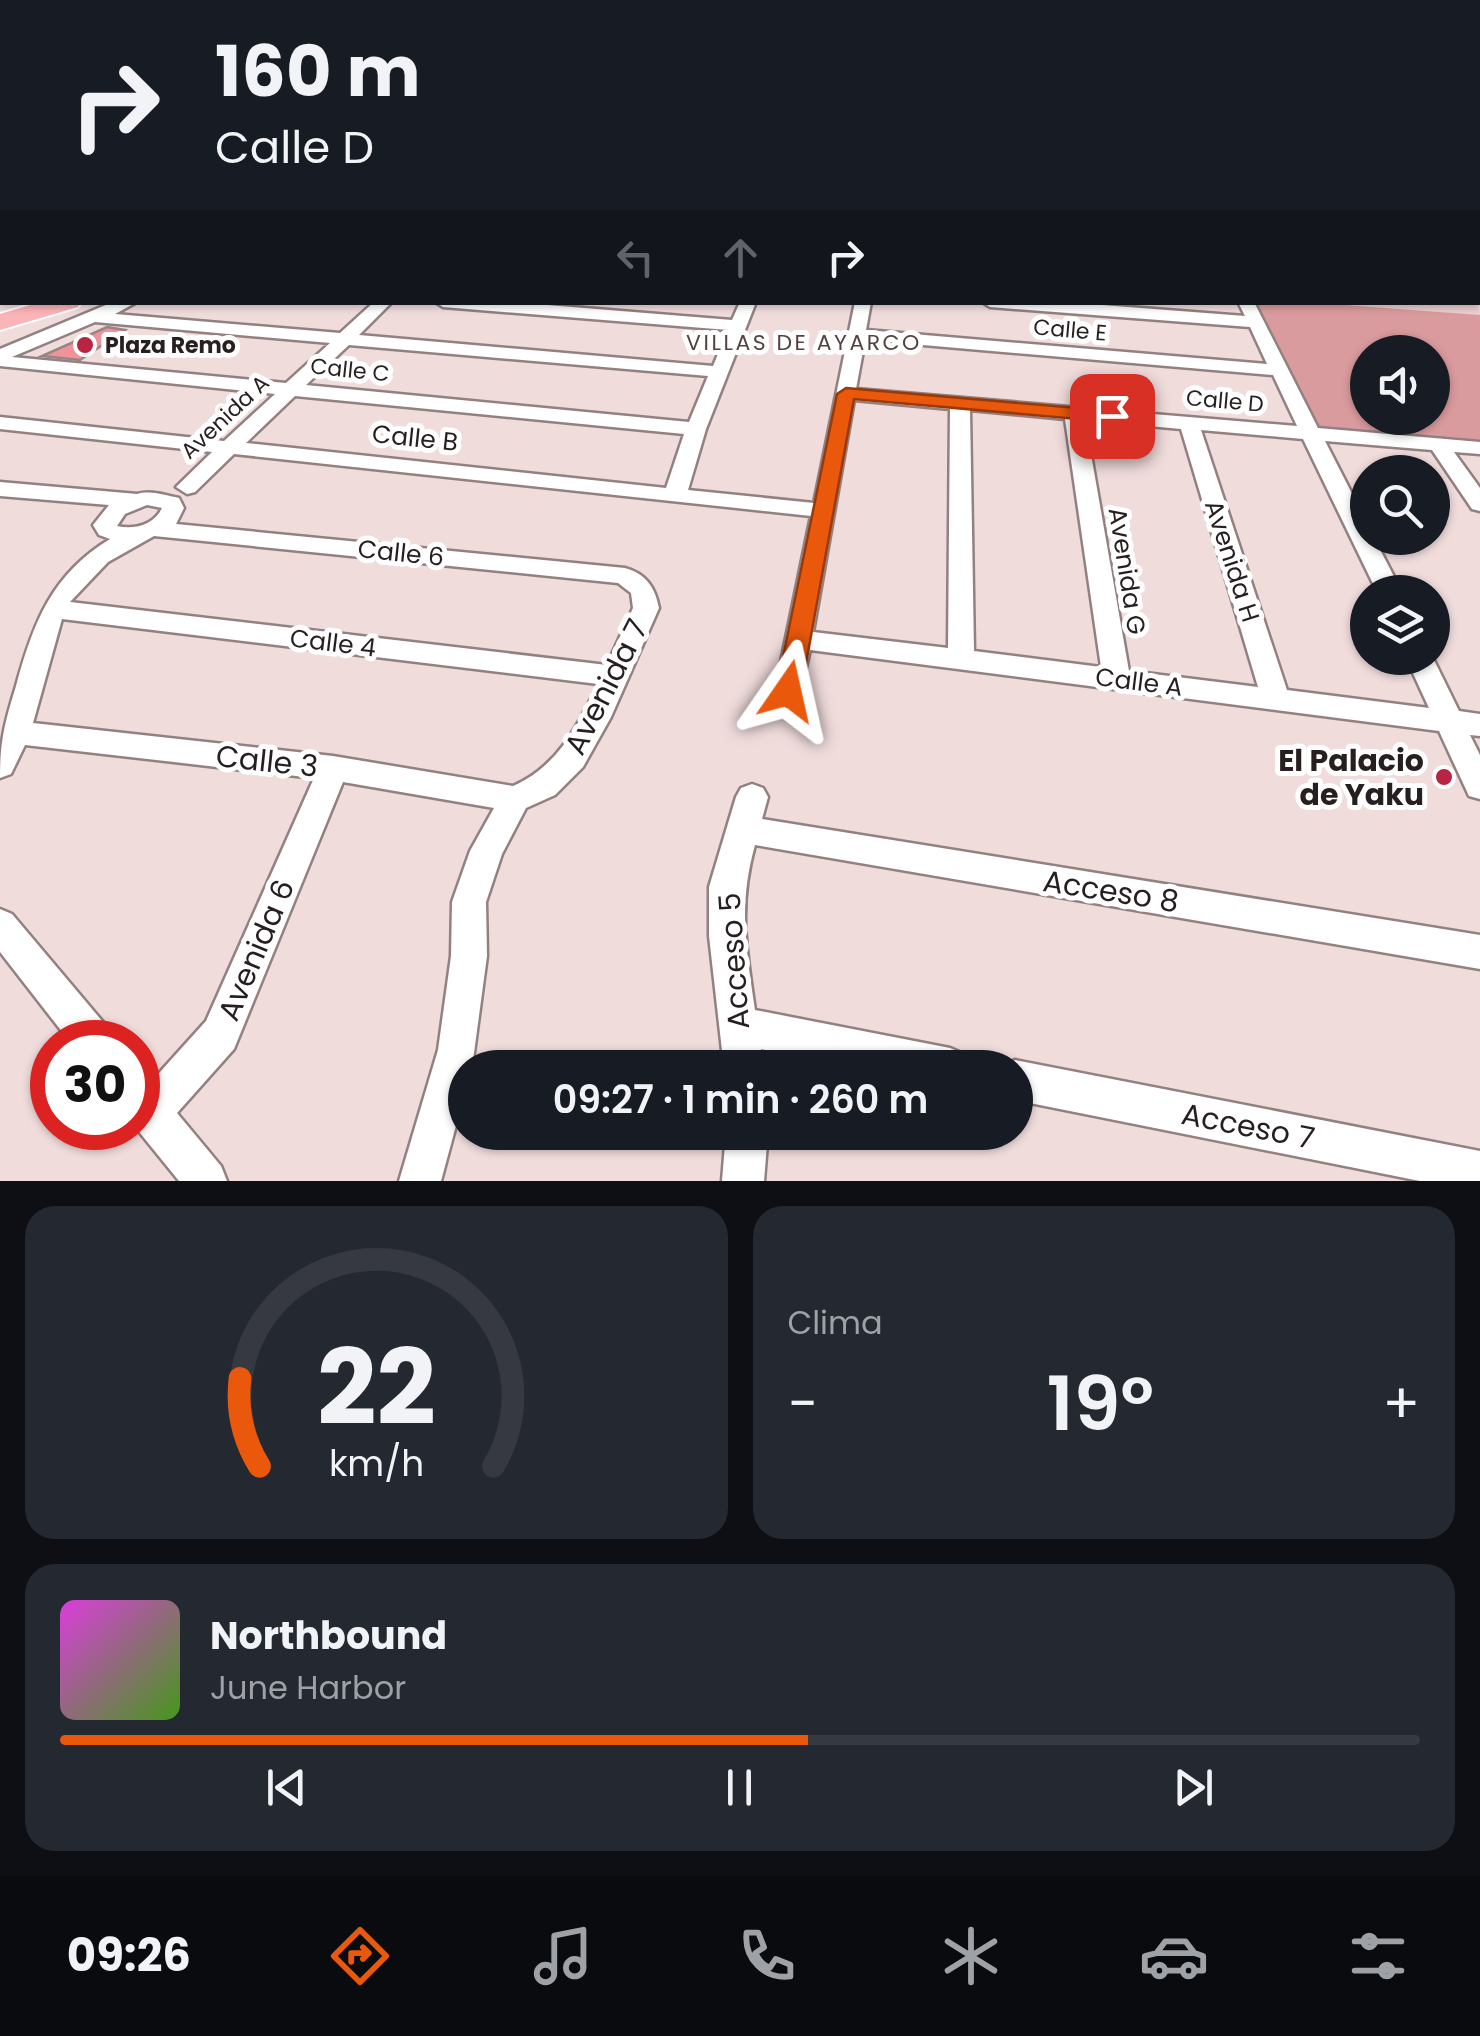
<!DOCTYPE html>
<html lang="es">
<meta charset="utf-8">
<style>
:root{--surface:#171b24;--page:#242831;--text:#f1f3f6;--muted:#9ea1a6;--line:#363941;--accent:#ea580c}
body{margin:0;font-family:Poppins,sans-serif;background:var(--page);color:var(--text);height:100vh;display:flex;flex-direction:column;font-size:38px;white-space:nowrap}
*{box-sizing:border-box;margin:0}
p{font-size:32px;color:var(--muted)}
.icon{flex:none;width:55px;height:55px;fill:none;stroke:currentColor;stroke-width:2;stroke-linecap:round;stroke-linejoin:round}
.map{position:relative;height:1181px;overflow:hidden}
.details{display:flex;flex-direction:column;gap:25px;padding:25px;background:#0d0f14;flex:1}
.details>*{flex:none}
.hud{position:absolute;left:0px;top:0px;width:1480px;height:305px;box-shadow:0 2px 8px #0004;background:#171b24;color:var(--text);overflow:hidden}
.buttons{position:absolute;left:1350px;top:335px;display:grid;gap:20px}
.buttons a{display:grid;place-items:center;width:100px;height:100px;border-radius:50%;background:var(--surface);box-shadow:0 2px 8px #0004;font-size:50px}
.speed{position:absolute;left:30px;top:1020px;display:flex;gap:20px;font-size:50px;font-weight:700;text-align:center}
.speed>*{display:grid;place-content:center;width:130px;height:130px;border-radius:50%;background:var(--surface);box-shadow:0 2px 8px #0004;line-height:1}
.speed .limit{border:15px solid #d22;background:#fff;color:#111}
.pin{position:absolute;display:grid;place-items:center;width:85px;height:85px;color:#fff;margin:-42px;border-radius:20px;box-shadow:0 5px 15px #0006}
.me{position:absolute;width:110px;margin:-55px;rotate:11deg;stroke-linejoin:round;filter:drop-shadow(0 0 8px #0008)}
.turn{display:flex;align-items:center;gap:35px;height:210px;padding:0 50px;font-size:45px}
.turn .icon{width:130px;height:130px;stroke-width:2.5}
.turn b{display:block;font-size:70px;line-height:85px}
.lanes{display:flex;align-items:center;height:95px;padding:0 50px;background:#0003;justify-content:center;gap:50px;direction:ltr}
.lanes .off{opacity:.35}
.big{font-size:75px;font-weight:600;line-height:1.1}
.details .tile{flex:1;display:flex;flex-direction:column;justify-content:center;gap:15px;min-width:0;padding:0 35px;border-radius:30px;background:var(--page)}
.details .dial{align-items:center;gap:0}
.dial svg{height:260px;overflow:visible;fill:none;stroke:var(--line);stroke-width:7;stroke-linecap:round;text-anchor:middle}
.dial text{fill:var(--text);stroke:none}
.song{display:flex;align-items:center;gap:30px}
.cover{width:120px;height:120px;border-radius:15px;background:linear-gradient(135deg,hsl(300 70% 55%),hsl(100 70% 35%))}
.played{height:10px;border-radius:5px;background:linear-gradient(90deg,var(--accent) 55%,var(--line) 55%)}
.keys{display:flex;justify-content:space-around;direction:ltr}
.heat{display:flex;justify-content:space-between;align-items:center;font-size:55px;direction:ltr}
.details .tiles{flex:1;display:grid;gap:25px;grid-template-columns:1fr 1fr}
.tile:last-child{grid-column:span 2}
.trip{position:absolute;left:448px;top:1050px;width:585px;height:100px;border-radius:50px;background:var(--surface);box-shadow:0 2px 8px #0004;font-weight:600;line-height:100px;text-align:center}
.tabs{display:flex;height:160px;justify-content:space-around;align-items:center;background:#090b0e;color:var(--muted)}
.tabs .icon{width:70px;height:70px}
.tabs .active{color:var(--accent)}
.tabs b{font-size:45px;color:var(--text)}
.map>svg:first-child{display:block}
.built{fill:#edcfd0}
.green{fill:#da9b9e;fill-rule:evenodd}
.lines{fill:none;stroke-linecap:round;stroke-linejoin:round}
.river{stroke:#bf666e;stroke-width:42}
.building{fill:#f09298;stroke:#978485;stroke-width:2.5}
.minor-casing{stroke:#938081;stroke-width:5}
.highway-casing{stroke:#fff;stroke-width:4}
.minor{fill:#fff;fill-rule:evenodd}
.highway{fill:#fbb4b8;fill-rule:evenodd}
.route{fill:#ea580c;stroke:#983908;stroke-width:2.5}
.poi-dot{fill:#b72542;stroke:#fff;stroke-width:4}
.labels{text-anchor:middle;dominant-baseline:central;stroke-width:10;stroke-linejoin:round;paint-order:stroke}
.far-street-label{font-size:22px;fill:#261e1f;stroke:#fff}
.far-neighbourhood-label{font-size:22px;letter-spacing:2.5px;fill:#544243;stroke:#fff}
.far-poi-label{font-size:22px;font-weight:bold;fill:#261e1f;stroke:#fff;text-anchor:start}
.street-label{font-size:25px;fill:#261e1f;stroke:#fff}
.near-street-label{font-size:30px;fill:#261e1f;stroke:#fff}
.near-poi-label{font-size:30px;font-weight:bold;fill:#261e1f;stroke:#fff;text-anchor:end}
</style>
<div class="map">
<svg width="1480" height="1181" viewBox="0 0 1480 1181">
<rect width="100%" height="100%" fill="#f1dcdc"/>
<path class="built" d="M1478,301L1480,315L1318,303L1478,302Z"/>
<path class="green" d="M1253,303H1318L1480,315V441L1318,427ZM1368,352H1432V418H1368Z"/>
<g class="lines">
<path class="river" d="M0,181L2,180"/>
</g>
<path class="building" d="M107,327L125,330L80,360L42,356Z"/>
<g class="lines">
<defs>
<path id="minor" d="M1478,140H1480V148L1478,147Z
M2,143V151L0,152V144Z
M1478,166H1480V174H1478Z
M1478,186L1480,187V195L1478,194Z
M0,200H2V208H0Z
M1478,228H1480V239H1478Z
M0,234H2V242H0Z
M2,258V268L0,269V259Z
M1478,261H1480V271L1478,270Z
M113,302H137L115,314L340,333L374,302H392L359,335L713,366L728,330L443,307L435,302H510L732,320L740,302H756L706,429L688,490L814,503L855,302H871L866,330L1267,364L1250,327L990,307L982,302H1063L1245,316L1238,302H1254L1318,428L1480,442V454L1454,452L1480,488V511L1472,509L1432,450L1325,441L1368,525V538H1374L1402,592H1377L1303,439L1201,430L1287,690L1429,708L1406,658L1432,656L1459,711L1480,714V736L1470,735L1480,755V799L1469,796L1439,731L810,650L799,698L789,701L779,698L775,691L811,516L234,454L195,492L187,494L176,487L212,452L0,429V417L224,441L275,394L0,366V349ZM95,322L330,343L286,383L12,357ZM865,340L1273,375L1297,426L856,389ZM349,345L708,376L689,422L306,385ZM295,396L684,434L666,488L246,443ZM854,400L950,409L948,648L813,632ZM970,410L1065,419L1101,667L974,651ZM1085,420L1181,429L1258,687L1129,671Z
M0,482L137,494C151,490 164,495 179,498L184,508L176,524L625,568C646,574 655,587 659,608L611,717L583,767L555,795L526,808L502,854L486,902L487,956L472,1068H465V1092L441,1181H399L438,1050L451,956L452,902L470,851L494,808L343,782L234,1049L177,1113L221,1166L227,1181H179L136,1128L138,1077L151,1082L206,1021L314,778L25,745L11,774L0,778C0,740 5,722 16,686C33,623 52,574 110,539L99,535L93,525L109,505L0,496ZM147,505L162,508C154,525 134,530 117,526L125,514ZM154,536L618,583L631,593L633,608L607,665L70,602L108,562ZM62,619L598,684C578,726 557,767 513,786L333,756L33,723Z
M752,784L763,788L768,797L762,819L1480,935V969L755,845C738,906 746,948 755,1010L950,1048L964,1054L969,1068H852L761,1049L764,1068H724L709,936V887L736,797L741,788Z
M0,909L12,914L108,1028L113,1042H70L0,952Z
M1015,1060L1480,1151V1181H1420L1015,1100V1068H1000Z
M726,1132H768L764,1181H722Z"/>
<path id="highway" d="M40,302H81L78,307L0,330V314Z"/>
</defs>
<use href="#minor" class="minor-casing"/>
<use href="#highway" class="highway-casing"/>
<use href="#minor" class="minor"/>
<use href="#highway" class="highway"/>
</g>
<linearGradient id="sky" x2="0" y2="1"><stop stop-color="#9795b7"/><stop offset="0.44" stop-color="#f9efef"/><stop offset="1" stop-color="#f9efef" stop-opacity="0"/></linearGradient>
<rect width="1480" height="295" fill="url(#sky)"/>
<path class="route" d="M846,388L1112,411L1122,416L1112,422L854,399L801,691L798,698H779L776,691L837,394Z"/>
<g class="poi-dot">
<circle cx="85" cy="345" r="10"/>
<circle cx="1444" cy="777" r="10"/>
</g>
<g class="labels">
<g class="far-street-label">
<text transform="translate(1070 330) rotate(5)">Calle E</text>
<text transform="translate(350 370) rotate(6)">Calle C</text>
<text transform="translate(1225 401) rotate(5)">Calle D</text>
<text transform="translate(225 417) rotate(-43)">Avenida A</text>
</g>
<g class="far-neighbourhood-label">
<text x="804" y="342">VILLAS DE AYARCO</text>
</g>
<g class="far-poi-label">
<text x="105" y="345">Plaza Remo</text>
</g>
<g class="street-label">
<text transform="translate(415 438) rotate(6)">Calle B</text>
<text transform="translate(401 553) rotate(6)">Calle 6</text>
<text transform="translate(1232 561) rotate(72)">Avenida H</text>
<text transform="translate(1127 571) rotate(81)">Avenida G</text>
<text transform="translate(333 643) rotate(7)">Calle 4</text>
<text transform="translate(1139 682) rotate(7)">Calle A</text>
</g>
<g class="near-street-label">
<text transform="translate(606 687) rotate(-63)">Avenida 7</text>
<text transform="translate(267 761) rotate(6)">Calle 3</text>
<text transform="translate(1111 891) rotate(9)">Acceso 8</text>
<text transform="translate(256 950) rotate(-67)">Avenida 6</text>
<text transform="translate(734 961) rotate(-94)">Acceso 5</text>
<text transform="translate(1248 1126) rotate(11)">Acceso 7</text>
</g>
<g class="near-poi-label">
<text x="1424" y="760">El Palacio<tspan x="1424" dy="34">de Yaku</tspan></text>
</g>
</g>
</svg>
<div class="buttons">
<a><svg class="icon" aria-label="sound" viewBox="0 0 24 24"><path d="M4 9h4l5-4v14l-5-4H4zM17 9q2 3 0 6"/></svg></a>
<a><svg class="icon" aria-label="search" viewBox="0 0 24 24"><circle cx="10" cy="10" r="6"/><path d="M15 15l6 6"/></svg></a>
<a><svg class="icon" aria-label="layers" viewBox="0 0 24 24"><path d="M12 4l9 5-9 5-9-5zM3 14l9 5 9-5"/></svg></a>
</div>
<div class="speed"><div class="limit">30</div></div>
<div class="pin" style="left:1112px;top:416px;background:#d93025"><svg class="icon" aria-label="arrive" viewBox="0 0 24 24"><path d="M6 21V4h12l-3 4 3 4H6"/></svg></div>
<svg class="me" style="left:788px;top:691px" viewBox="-20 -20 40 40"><path d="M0-17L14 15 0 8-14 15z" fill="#ea580c" stroke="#fff" stroke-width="4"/></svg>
<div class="trip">09:27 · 1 min · 260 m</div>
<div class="hud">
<div class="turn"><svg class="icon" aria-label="right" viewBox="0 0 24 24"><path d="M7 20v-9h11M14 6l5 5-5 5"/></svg><div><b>160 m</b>Calle D</div></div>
<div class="lanes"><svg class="icon off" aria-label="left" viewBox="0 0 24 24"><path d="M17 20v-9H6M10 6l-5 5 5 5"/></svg><svg class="icon off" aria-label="ahead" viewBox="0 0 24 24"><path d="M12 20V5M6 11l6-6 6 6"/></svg><svg class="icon" aria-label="right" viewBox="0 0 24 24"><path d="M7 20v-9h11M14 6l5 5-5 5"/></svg></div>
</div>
</div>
<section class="details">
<div class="tiles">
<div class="tile dial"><svg viewBox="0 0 100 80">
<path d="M14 69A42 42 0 1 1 86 69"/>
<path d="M14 69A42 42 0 0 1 8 42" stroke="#ea580c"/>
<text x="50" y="56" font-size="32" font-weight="700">22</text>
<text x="50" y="72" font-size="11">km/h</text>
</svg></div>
<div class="tile"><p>Clima</p>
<div class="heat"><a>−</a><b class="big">19°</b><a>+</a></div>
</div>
<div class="tile">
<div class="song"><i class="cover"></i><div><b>Northbound</b><p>June Harbor</p></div></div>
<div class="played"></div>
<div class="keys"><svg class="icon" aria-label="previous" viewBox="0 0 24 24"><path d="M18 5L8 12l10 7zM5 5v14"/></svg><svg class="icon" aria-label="pause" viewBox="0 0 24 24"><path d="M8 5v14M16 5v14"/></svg><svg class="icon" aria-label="next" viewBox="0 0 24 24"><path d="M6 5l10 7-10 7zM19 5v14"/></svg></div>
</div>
</div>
</section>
<nav class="tabs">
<b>09:26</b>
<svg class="icon active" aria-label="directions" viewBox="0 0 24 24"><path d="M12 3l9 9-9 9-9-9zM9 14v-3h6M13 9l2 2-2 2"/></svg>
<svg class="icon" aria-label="music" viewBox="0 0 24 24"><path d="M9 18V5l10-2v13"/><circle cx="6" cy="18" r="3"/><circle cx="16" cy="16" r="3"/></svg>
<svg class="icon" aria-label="phone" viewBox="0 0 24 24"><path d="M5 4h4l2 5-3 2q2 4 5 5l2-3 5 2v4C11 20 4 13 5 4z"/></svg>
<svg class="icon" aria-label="climate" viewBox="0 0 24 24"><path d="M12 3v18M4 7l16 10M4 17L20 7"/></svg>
<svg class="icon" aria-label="car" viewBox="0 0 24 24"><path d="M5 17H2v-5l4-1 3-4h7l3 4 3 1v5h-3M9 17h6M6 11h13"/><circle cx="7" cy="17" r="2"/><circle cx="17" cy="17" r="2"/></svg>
<svg class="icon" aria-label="filters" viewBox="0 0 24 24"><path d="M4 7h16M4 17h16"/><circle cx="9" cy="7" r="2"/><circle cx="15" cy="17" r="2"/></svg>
</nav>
